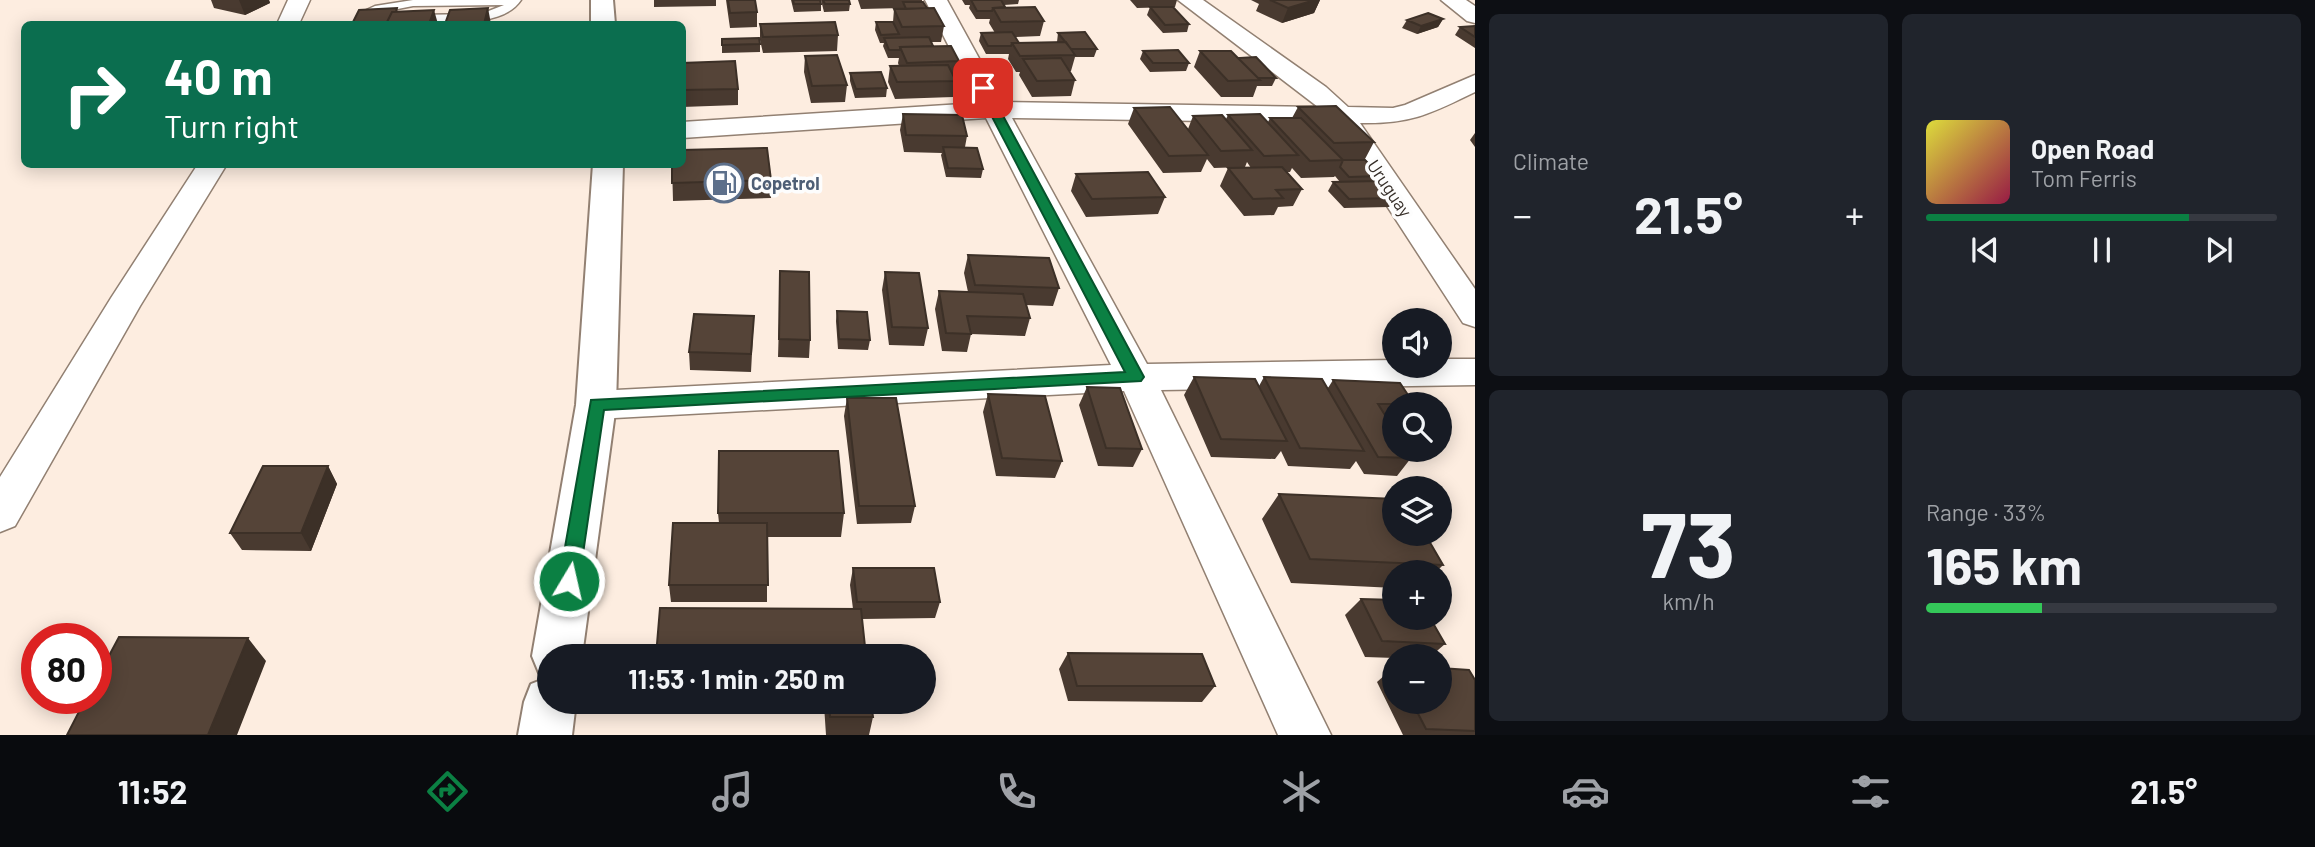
<!DOCTYPE html>
<meta charset="utf-8">
<style>
:root{--surface:#171b24;--page:#20242c;--text:#f1f3f6;--muted:#9ea1a6;--line:#363941;--accent:#0b8043}
body{margin:0;font-family:Barlow,sans-serif;background:var(--page);color:var(--text);height:100vh;display:flex;flex-direction:column;font-size:26px;white-space:nowrap}
*{box-sizing:border-box;margin:0}
p{font-size:23px;color:var(--muted)}
.icon{flex:none;width:38px;height:38px;fill:none;stroke:currentColor;stroke-width:2;stroke-linecap:round;stroke-linejoin:round}
.map{position:relative;flex:1;overflow:hidden}
.details{display:flex;flex-direction:column;gap:14px;padding:14px;background:#0d0f14;width:840px}
.details>*{flex:none}
.hud{position:absolute;left:21px;top:21px;width:665px;height:147px;border-radius:10px;box-shadow:0 4px 18px #0003;background:#0b6e4f;color:#fff;overflow:hidden}
.buttons{position:absolute;left:1382px;top:308px;display:grid;gap:14px}
.buttons a{display:grid;place-items:center;width:70px;height:70px;border-radius:50%;background:var(--surface);box-shadow:0 4px 18px #0003;font-size:35px}
.speed{position:absolute;left:21px;top:623px;display:flex;gap:14px;font-size:35px;font-weight:700;text-align:center}
.speed>*{display:grid;place-content:center;width:91px;height:91px;border-radius:50%;background:var(--surface);box-shadow:0 4px 18px #0003;line-height:1}
.speed .limit{border:10px solid #d22;background:#fff;color:#111}
.pin{position:absolute;display:grid;place-items:center;width:60px;height:60px;color:#fff;margin:-30px;border-radius:14px;box-shadow:0 4px 10px #0006}
.me{position:absolute;width:77px;margin:-38px;rotate:9deg;stroke-linejoin:round;filter:drop-shadow(0 0 5px #0008)}
.turn{display:flex;align-items:center;gap:24px;height:147px;padding:0 28px;font-size:32px}
.turn .icon{width:91px;height:91px;stroke-width:2.5}
.turn b{display:block;font-size:49px;line-height:60px}
.big{font-size:52px;font-weight:700;line-height:1.1}
.details .widget{flex:1;display:flex;flex-direction:column;justify-content:center;gap:10px;min-width:0;padding:0 24px;border-radius:10px;background:var(--page)}
.details .dial{align-items:center;gap:0}
.dial b{font-size:91px;line-height:1}
.song{display:flex;align-items:center;gap:21px}
.cover{width:84px;height:84px;border-radius:10px;background:linear-gradient(135deg,hsl(60 70% 55%),hsl(340 70% 35%))}
.played{height:7px;border-radius:4px;background:linear-gradient(90deg,var(--accent) 75%,var(--line) 75%)}
.keys{display:flex;justify-content:space-around;direction:ltr}
.heat{display:flex;justify-content:space-between;align-items:center;font-size:38px;direction:ltr}
.charge{height:10px;border-radius:5px;background:linear-gradient(90deg,#34c759 33%,var(--line) 0)}
.details .tiles{flex:1;display:grid;gap:14px;grid-template-columns:repeat(2,1fr)}
.trip{position:absolute;left:537px;top:644px;width:399px;height:70px;border-radius:35px;background:var(--surface);box-shadow:0 4px 18px #0003;font-weight:700;line-height:70px;text-align:center}
.tab-bar{display:flex;height:112px;justify-content:space-around;align-items:center;background:#090b0e;color:var(--muted)}
.tab-bar .icon{width:49px;height:49px}
.tab-bar .active{color:var(--accent)}
.tab-bar b{font-size:32px;color:var(--text)}
main{display:flex;flex:1;min-height:0}
.map>svg:first-child{display:block}
.lines{fill:none;stroke-linecap:round;stroke-linejoin:round}
.service-casing{stroke:#928072;stroke-width:3}
.minor-casing{stroke:#928072;stroke-width:3}
.trunk-casing{stroke:#928072;stroke-width:4}
.service{fill:#fff;fill-rule:evenodd}
.minor{fill:#fff;fill-rule:evenodd}
.trunk{fill:#fff;fill-rule:evenodd}
.wall{fill:#493a30}
.shaded-wall{fill:#3c3027}
.building{fill:#554438;stroke:#3c3027;stroke-width:2}
.route{fill:#0b8043;stroke:#07532c;stroke-width:2}
.labels{text-anchor:middle;dominant-baseline:central;stroke-width:7;stroke-linejoin:round;paint-order:stroke}
.far-service-label{font-size:18px;font-weight:bold;fill:#4e5e75;stroke:#fdfdfd;text-anchor:start}
.far-street-label{font-size:18px;fill:#352d27;stroke:#fdfdfd}
</style>
<main>
<div class="map">
<svg width="1475" height="735" viewBox="0 0 1475 735">
<rect width="100%" height="100%" fill="#fdede0"/>
<g class="lines">
<defs>
<path id="service" d="M413,0H521C502,29 443,21 412,21L407,18L412,15L481,14L504,5L413,6L372,14L385,17L386,19L381,22L367,21L360,13L375,6Z"/>
<path id="minor" d="M288,0H310L299,24H277Z
M925,0H947L1003,102L1318,107L1178,0H1203L1326,87L1348,107L1393,108L1405,105L1475,75V92C1430,114 1411,124 1360,123L1475,289V327L1463,323L1333,123L1012,118L1147,364L1395,360V366H1440V359H1475V385L1161,390L1331,735H1278L1124,391L596,419L582,415L577,405L582,395L596,391L1111,365L986,118L682,138V122L978,103Z
M1441,0H1466L1475,6V23L1467,21Z
M198,164H227L140,306L15,526L0,532V477L111,298Z"/>
<path id="trunk" d="M591,0H613L615,24H591Z
M593,164H623L616,405L582,656H550V702H576L572,735H518L524,702L531,684L549,677L539,673L532,656L576,405Z"/>
</defs>
<use href="#service" class="service-casing"/>
<use href="#minor" class="minor-casing"/>
<use href="#trunk" class="trunk-casing"/>
<use href="#service" class="service"/>
<use href="#minor" class="minor"/>
<use href="#trunk" class="trunk"/>
</g>
<path class="wall" d="M211,0H269L270,3L245,15L214,8Z
M654,0H716V6L654,7Z
M726,0H755L757,12V27L730,28Z
M791,0H820L821,4V11L794,12Z
M821,0H849L850,4L849,11L824,12Z
M858,0H922V2L927,8L944,26L941,42H931L933,46L959,61L956,77H954L956,81L953,97L895,99L888,82L890,66H899L898,63L899,58H888L883,46L884,43H880L875,30L876,22H893L894,9L903,8L861,9Z
M962,0H1019L1018,4L1004,5L1005,7L1044,21L1040,36L1015,37L1019,43L1057,42L1058,33L1097,49L1094,57H1075L1071,71H1069L1075,80L1071,96L1032,97L1019,75L1020,72H1016L1008,59L1009,54H986L979,41L981,33H995L989,23L990,19H976L969,8L970,5H965Z
M1130,0H1177L1175,7L1137,8Z
M1251,0H1320L1314,13L1282,23L1256,11L1259,4Z
M1150,7L1189,24L1187,32L1163,33L1147,15Z
M1443,19L1438,27L1417,34L1402,28L1407,20Z
M760,24L838,35L837,51L763,53L760,40Z
M1475,26V48L1455,35L1460,27Z
M722,39L760,44V52L722,53Z
M1143,51L1189,63L1186,71L1150,72L1140,59Z
M1200,51L1276,78L1272,86H1257L1253,97H1221L1194,67Z
M805,56L847,85L845,102L811,103L804,72Z
M682,63L738,89V105L682,107Z
M850,73L887,88L886,97L855,98L850,81Z
M1298,107L1374,142L1365,159L1381,176L1378,181L1395,198L1389,207L1344,208L1328,191L1333,182H1340L1335,176L1334,177L1301,178L1292,168L1290,172H1287L1302,189L1293,206L1278,207L1274,215L1244,216L1220,186L1228,168H1251L1247,162L1245,167L1214,168L1207,159L1201,172L1163,173L1128,124L1134,108L1188,129L1193,116L1226,119L1228,115L1268,122L1270,118H1292Z
M903,114L967,136L965,147L983,169L981,178L946,177L941,155L942,153L904,152L900,130Z
M1475,133V147L1470,140Z
M319,164H384L320,168Z
M672,164L771,180V198L673,201Z
M1076,174L1165,197L1158,214L1086,217L1071,191Z
M968,255L1059,288L1053,306L1026,305L1030,318L1025,336L971,334L967,352L942,351L935,309L939,291L968,292L964,273Z
M885,272L928,328L924,346L889,345L882,290Z
M780,289L810,340L809,358L778,357Z
M837,311L870,340L868,350L838,349L836,321Z
M754,316L751,372L690,370L689,352Z
M1194,377L1259,386L1264,377L1328,388L1333,380L1395,404V423L1389,422L1411,458L1397,476L1364,474L1356,461L1350,469L1288,466L1281,451L1275,459L1211,457L1184,395Z
M1087,387L1142,449L1133,467L1098,466L1079,405Z
M988,394L1062,461L1055,478L996,476L983,412Z
M847,398L915,506L911,523L857,524L844,416Z
M328,466L337,484L311,551L242,550L230,533Z
M1279,494L1443,565L1436,572H1395V588L1291,583L1262,519Z
M718,513H844L841,537H767V602H671L669,585L719,523Z
M853,568L940,602L935,618L862,619L853,609L850,585Z
M1361,599L1445,644L1431,656H1395V658L1365,657L1345,615Z
M1068,653L1215,686L1202,702L1068,701L1059,669Z
M1395,666V702H1440L1475,680V735H1403L1377,682Z
M657,702H871L873,717L869,735H826L824,705H658Z"/>
<path class="shaded-wall" d="M239,0H269L270,3L245,15Z
M1315,0H1320L1314,13L1282,23L1288,8Z
M488,8L491,24H484Z
M434,10L438,24H429Z
M1443,19L1438,27L1417,34L1421,26Z
M328,466L337,484L311,551L301,533Z
M248,638L266,661L237,735H208Z"/>
<path class="building" d="M728,0H755L757,12L730,13Z
M793,0H820L821,4H794Z
M823,0H849L850,4H825Z
M971,0H1001L1005,7L993,8L992,11H977Z
M1270,0H1315L1288,8Z
M903,2H923L927,8L906,9Z
M1035,7L1044,21L1001,22L993,8Z
M1150,7H1173L1189,24L1165,25Z
M397,8L396,12H392L386,24H352L359,10Z
M488,8L484,24H445L450,10Z
M934,8L944,26L902,27L894,9Z
M434,10L429,24H386L392,12Z
M1428,13L1443,19L1421,26L1407,20Z
M835,22L838,35L763,37L760,24Z
M876,22H893L899,34L881,35Z
M1475,26V37L1460,27Z
M1012,32L1019,43H1012L1011,46H988L981,33Z
M1085,32L1097,49H1071L1058,33Z
M929,37L933,46L900,47V50H889L884,38Z
M759,38L760,44L722,45V39Z
M1066,42L1075,55L1020,56L1012,43Z
M951,46L959,61L907,63L900,47Z
M1178,50L1189,63H1153L1143,51Z
M1200,51H1231L1260,80L1228,81Z
M837,55L847,85L812,86L805,56Z
M1256,57L1276,78H1258L1238,58Z
M1061,58L1075,80L1037,81L1023,59Z
M735,61L738,89L682,90V63Z
M948,65L956,81L897,82L890,66Z
M881,72L887,88L856,89L850,73Z
M1336,106L1374,142L1334,143L1298,107Z
M1170,107L1208,155L1169,156L1134,108Z
M903,114L962,115L967,136L906,135Z
M1260,114L1298,155L1264,156L1228,115Z
M1222,115L1252,150L1221,151L1193,116Z
M1270,118H1301L1343,160L1310,161Z
M943,147L977,148L983,169L948,168Z
M767,148L771,180L672,183V164H682V150Z
M1343,160H1365L1381,176L1349,177L1340,167Z
M1282,167L1302,189L1276,190L1283,198L1253,199L1228,168Z
M1148,172L1165,197L1092,199L1076,174Z
M1378,181L1395,198L1349,199L1333,182Z
M968,255L1049,258L1059,288L975,285Z
M780,271L809,272L810,340L779,339Z
M885,272L919,273L928,328L892,327Z
M939,291L1023,294L1030,318L967,316L971,334L946,333Z
M837,311L867,312L870,340L839,339Z
M694,314L754,316L751,354L689,352Z
M1194,377L1255,379L1287,441L1221,439Z
M1264,377L1322,379L1364,451L1300,448Z
M1333,380L1400,383L1414,404H1378L1395,431V450H1406L1411,458L1378,457Z
M1087,387L1120,388L1142,449L1106,448Z
M988,394L1045,396L1062,461L1002,458Z
M847,398H896L915,506H859Z
M719,451H838L844,513H718Z
M263,466H328L301,533H230Z
M1279,494L1395,499V534H1425L1443,565L1310,559Z
M673,523H767L768,585H669Z
M853,568H934L940,602H857Z
M1361,599L1395,600V618H1430L1445,644L1382,641Z
M660,608L861,609L866,656H656Z
M119,637L248,638L208,735H67L86,698H96V680Z
M1068,653L1202,654L1215,686H1077Z
M1440,668L1469,670L1475,680V731L1426,729L1412,702H1440Z
M829,702H871L873,717H830Z"/>
<path class="route" d="M983,85L988,88L1144,377L1141,381L604,410L579,581L576,587L569,589L562,587L559,581L591,400L1125,372L977,88Z"/>
<defs>
<symbol id="fuel-ring" viewBox="-11 -11 22 22"><circle r="9.5" fill="#fdfdfd" stroke="#5c6f8a" stroke-width="1.5"/><path d="M-5.5-6h7V0h2V4h1.3V-2.5L3-4.5l.8-.8L6-3V5H2.5V1h-1V6h-7ZM-4.2-4.7v3.2H.2V-4.7Z" fill="#5c6f8a"/></symbol>
</defs>
<g fill-rule="evenodd">
<use href="#fuel-ring" x="702" y="161" width="44" height="44"/>
</g>
<g class="labels">
<g class="far-service-label">
<text x="751" y="183">Copetrol</text>
</g>
<g class="far-street-label">
<text transform="translate(1390 188) rotate(56)">Uruguay</text>
</g>
</g>
</svg>
<div class="buttons">
<a><svg class="icon" aria-label="sound" viewBox="0 0 24 24"><path d="M4 9h4l5-4v14l-5-4H4zM17 9q2 3 0 6"/></svg></a>
<a><svg class="icon" aria-label="search" viewBox="0 0 24 24"><circle cx="10" cy="10" r="6"/><path d="M15 15l6 6"/></svg></a>
<a><svg class="icon" aria-label="layers" viewBox="0 0 24 24"><path d="M12 4l9 5-9 5-9-5zM3 14l9 5 9-5"/></svg></a>
<a>+</a>
<a>−</a>
</div>
<div class="speed"><div class="limit">80</div></div>
<div class="pin" style="left:983px;top:88px;background:#d93025"><svg class="icon" aria-label="arrive" viewBox="0 0 24 24"><path d="M6 21V4h12l-3 4 3 4H6"/></svg></div>
<svg class="me" style="left:569px;top:581px" viewBox="-20 -20 40 40"><circle r="17" fill="#0b8043" stroke="#fff" stroke-width="3"/><path d="M0-11L8 9 0 5-8 9z" fill="#fff"/></svg>
<div class="trip">11:53 · 1 min · 250 m</div>
<div class="hud">
<div class="turn"><svg class="icon" aria-label="right" viewBox="0 0 24 24"><path d="M7 20v-9h11M14 6l5 5-5 5"/></svg><div><b>40 m</b>Turn right</div></div>
</div>
</div>
<section class="details">
<div class="tiles">
<div class="widget"><p>Climate</p>
<div class="heat"><a>−</a><b class="big">21.5°</b><a>+</a></div>
</div>
<div class="widget">
<div class="song"><i class="cover"></i><div><b>Open Road</b><p>Tom Ferris</p></div></div>
<div class="played"></div>
<div class="keys"><svg class="icon" aria-label="previous" viewBox="0 0 24 24"><path d="M18 5L8 12l10 7zM5 5v14"/></svg><svg class="icon" aria-label="pause" viewBox="0 0 24 24"><path d="M8 5v14M16 5v14"/></svg><svg class="icon" aria-label="next" viewBox="0 0 24 24"><path d="M6 5l10 7-10 7zM19 5v14"/></svg></div>
</div>
<div class="widget dial"><b>73</b><p>km/h</p></div>
<div class="widget"><p>Range · 33%</p><b class="big">165 km</b><div class="charge"></div></div>
</div>
</section>
</main>
<nav class="tab-bar">
<b>11:52</b>
<svg class="icon active" aria-label="directions" viewBox="0 0 24 24"><path d="M12 3l9 9-9 9-9-9zM9 14v-3h6M13 9l2 2-2 2"/></svg>
<svg class="icon" aria-label="music" viewBox="0 0 24 24"><path d="M9 18V5l10-2v13"/><circle cx="6" cy="18" r="3"/><circle cx="16" cy="16" r="3"/></svg>
<svg class="icon" aria-label="phone" viewBox="0 0 24 24"><path d="M5 4h4l2 5-3 2q2 4 5 5l2-3 5 2v4C11 20 4 13 5 4z"/></svg>
<svg class="icon" aria-label="climate" viewBox="0 0 24 24"><path d="M12 3v18M4 7l16 10M4 17L20 7"/></svg>
<svg class="icon" aria-label="car" viewBox="0 0 24 24"><path d="M5 17H2v-5l4-1 3-4h7l3 4 3 1v5h-3M9 17h6M6 11h13"/><circle cx="7" cy="17" r="2"/><circle cx="17" cy="17" r="2"/></svg>
<svg class="icon" aria-label="filters" viewBox="0 0 24 24"><path d="M4 7h16M4 17h16"/><circle cx="9" cy="7" r="2"/><circle cx="15" cy="17" r="2"/></svg>
<b>21.5°</b>
</nav>
